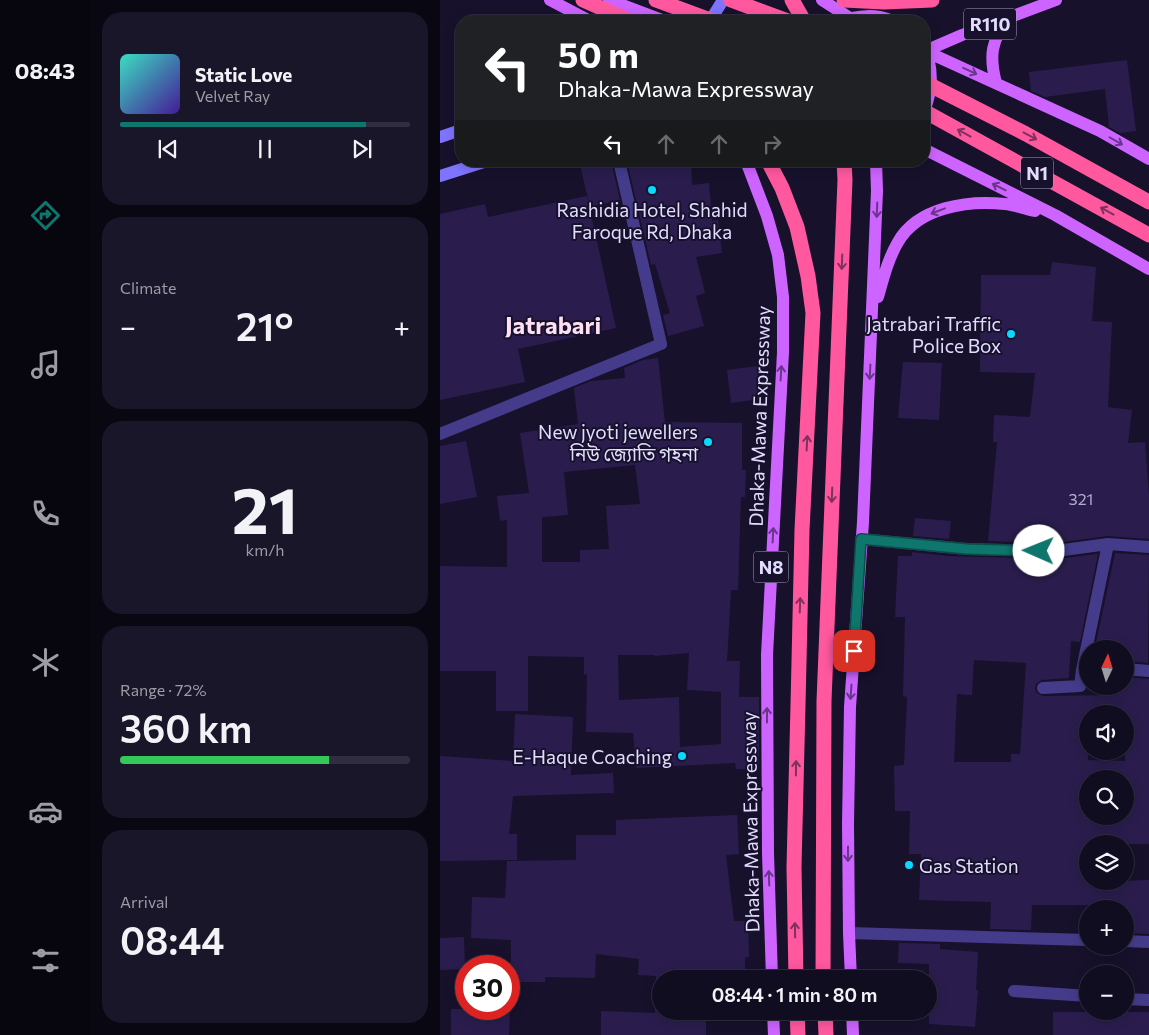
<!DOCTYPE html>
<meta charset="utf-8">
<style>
:root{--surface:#110d21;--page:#1a162a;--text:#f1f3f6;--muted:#9c9ca5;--line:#302d3f;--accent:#0f766e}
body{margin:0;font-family:Commissioner,"Noto Sans Bengali",sans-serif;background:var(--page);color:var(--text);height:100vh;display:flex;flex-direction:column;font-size:19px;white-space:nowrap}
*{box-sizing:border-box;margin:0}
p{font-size:16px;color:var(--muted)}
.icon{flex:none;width:28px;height:28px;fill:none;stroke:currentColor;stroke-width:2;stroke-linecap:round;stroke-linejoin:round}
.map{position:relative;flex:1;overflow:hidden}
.panel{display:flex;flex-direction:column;gap:12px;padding:12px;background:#090712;width:350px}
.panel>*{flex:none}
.guide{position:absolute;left:15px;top:15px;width:475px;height:152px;border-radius:20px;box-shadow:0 2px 12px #0003,0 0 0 1px var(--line);background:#202124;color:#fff;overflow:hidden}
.needle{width:32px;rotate:4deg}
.buttons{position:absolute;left:639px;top:640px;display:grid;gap:10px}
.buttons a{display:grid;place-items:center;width:55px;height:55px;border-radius:50%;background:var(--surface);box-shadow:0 2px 12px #0003,0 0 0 1px var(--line);font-size:25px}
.speed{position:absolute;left:15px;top:955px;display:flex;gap:10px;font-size:25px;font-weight:700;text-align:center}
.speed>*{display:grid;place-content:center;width:65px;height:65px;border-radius:50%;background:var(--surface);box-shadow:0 2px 12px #0003,0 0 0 1px var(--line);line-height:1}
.speed .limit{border:8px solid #d22;background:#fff;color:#111}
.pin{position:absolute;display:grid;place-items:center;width:42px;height:42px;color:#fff;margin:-21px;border-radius:10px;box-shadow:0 2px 8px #0006}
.me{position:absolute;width:55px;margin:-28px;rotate:271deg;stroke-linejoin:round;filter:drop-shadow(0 0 4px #0008)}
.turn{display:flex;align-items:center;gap:18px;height:105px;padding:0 20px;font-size:22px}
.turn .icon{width:65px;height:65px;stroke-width:2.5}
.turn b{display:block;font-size:35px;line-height:42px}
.lanes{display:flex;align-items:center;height:48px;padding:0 20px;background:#0003;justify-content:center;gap:25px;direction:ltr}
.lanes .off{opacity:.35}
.big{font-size:38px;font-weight:600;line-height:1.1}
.panel .card{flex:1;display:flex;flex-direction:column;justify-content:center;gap:8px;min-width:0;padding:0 18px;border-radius:20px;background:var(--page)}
.panel .dial{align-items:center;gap:0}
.dial b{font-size:65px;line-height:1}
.song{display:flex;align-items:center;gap:15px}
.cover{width:60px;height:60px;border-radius:8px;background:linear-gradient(135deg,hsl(170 70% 55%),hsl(260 70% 35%))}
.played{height:5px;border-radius:2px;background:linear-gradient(90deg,var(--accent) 85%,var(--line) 85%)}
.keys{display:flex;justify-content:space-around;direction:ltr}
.heat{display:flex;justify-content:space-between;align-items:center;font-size:28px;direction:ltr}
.charge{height:8px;border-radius:4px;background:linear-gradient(90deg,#34c759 72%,var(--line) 0)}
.trip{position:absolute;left:212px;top:970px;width:285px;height:50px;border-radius:25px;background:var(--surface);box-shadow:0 2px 12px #0003,0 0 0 1px var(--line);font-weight:600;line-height:50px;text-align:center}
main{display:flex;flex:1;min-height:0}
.tabs{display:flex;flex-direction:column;width:90px;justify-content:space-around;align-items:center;background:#07050d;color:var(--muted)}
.tabs .icon{width:35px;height:35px}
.tabs .on{color:var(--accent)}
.tabs b{font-size:22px;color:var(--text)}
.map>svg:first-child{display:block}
.building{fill:#2a1d4d;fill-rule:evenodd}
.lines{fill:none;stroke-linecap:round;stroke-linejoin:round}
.street{stroke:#443c8b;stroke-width:12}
.secondary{stroke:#7f74ff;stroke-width:12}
.primary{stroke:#cd64ff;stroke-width:12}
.highway{stroke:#ff589f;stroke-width:15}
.highway-bridge{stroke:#ff589f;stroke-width:15}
.oneway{stroke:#69368b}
.oneway2{stroke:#7f3160}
.route-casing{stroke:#0a4d48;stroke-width:12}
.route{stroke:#0f766e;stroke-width:9}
.poi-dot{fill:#09d9ff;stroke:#17112c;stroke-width:2}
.labels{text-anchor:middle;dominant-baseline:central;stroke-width:4;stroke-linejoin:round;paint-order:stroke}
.number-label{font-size:16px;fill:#b4add2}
.shield{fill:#17112c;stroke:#a5a0c0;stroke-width:1}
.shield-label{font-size:18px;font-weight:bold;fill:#e2ddff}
.poi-label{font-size:19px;fill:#e2ddff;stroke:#17112c;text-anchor:end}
.street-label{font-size:19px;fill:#e2ddff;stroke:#17112c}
.district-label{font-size:24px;font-weight:bold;fill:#ffdff2;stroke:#17112c}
</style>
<main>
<nav class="tabs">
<b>08:43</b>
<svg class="icon on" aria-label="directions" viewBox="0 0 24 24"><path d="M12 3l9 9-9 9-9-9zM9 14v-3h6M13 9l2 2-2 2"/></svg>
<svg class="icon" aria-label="music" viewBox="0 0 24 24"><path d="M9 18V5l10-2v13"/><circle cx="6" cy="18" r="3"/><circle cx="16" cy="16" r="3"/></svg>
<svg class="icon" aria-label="phone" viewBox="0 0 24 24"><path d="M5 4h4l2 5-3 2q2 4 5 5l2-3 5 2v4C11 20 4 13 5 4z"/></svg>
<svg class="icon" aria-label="climate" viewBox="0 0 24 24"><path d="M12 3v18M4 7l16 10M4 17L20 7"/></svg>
<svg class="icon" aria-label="car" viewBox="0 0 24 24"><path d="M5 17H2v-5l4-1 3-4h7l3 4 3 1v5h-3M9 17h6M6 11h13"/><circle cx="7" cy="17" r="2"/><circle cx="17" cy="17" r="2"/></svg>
<svg class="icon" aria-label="filters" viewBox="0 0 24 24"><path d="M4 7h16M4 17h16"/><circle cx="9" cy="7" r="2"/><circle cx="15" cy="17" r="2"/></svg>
</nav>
<section class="panel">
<div class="card">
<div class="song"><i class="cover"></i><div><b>Static Love</b><p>Velvet Ray</p></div></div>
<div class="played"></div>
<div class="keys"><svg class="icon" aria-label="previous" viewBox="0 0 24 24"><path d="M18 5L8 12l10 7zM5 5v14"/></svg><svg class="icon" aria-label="pause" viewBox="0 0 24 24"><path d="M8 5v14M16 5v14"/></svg><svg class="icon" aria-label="next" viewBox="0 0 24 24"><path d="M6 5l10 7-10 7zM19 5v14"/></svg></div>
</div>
<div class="card"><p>Climate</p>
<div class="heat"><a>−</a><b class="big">21°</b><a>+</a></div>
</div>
<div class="card dial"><b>21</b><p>km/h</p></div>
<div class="card"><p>Range · 72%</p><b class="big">360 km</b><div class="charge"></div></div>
<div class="card"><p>Arrival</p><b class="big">08:44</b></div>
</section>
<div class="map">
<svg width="709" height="1035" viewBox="0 0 709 1035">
<rect width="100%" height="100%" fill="#17112c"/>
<path class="building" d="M687,60L696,131L680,133L669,127L665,89L605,97L591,91L589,72Z
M139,161H171L180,200L150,207Z
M187,161H251L252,185L269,183L272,221L278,220L282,253L256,257L265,293L256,296L264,326L228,336L223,315L230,313L215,264L211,265Z
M147,196L176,328L78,349L85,382L0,400V214L45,204L48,217Z
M612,262L656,267L652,321L672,322L668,407L692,410L688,443L705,442L709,494V539L668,536L616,543L548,541L557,442H553L554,415L590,417L595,373L540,372L541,275H610Z
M218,358L225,422L302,423V470H306L305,497H301L298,590H291L287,661H300L299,697H319V769H296L295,763L196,768L193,733L146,732L147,674L144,675V657L88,656V711H56V671H0V566L67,567V520L60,521L57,496L89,493L80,433L138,424L134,388L151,381L185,378L184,368L203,360ZM195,465L200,504L166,506L169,549L140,550V562H102V517L128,515L124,472ZM249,653L247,690L281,692V744L240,747L239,697L179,700L178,655H214L215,656Z
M463,362L502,363L499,420L458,418Z
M318,366L321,399L291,403L287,370Z
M26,441L37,497L0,504V446Z
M475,518L511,521L509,539L473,536Z
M472,552L508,556L616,559L658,554L640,642L631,641L629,678L602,680L596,684L595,689L597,693L603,696L672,695L673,686H685V677L709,679V844H648V882L709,880V934L685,933V909H658V905H592L591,930L550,929L551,902L479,900L481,854H469L470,811H455L454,766L464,765L467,697L463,696L465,617H455L458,556H472ZM534,660L586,663L580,754H571V762H514L517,694L532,695ZM648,714H685V761L648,760ZM648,779H685V818L648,819Z
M675,553L709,555L708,663L685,661V649H672V644L656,643Z
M75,714L133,717L131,775L173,773L174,793L73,796L69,834H77V860L0,861V756L73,761Z
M297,815L299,854L286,855L294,921H308L309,957H305V979H221V1011H266V1035H161V1011L215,1013L216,976L198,975L199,959L156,954L155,978L105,977V982H71V940L31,938L32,897L65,898L67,861L136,860V835H176V820Z
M24,937L25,969L0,970V938Z
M459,943L500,944V949L538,952L536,990H538L535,1027L489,1024V964L458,963Z
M11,1009H70L69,1035H11Z
M613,1012H709V1035H613Z"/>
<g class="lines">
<path class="street" d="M0,434L221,344L179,161
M421,539L527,549L616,551L668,544L709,547
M685,669L709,671
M642,670L668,544
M603,688L640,686L642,670H648
M409,933L648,940
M685,941L709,942
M574,991L648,996
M685,999L709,1000"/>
<path class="secondary" d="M270,21L283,0
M0,137L21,130
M0,176L47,161"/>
<path class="primary" d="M110,0L150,21
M169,0L225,21
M382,0L410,18
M402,21C417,15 437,14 452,21
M484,48C494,68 492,92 484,111
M485,51L660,131L709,159
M485,51L522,35L616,0
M556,83C549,56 551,40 569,18
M484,149L615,215L709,269
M306,161L327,216L338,255L343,297V352L327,655L328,853L332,979
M438,297C443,279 448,259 458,242C478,207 528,200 565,204C575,205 586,209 595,211
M411,979L409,933L408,824L410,707L423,522L437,191L436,161
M333,1011L334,1035
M412,1011L413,1035"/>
<path class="highway" d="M143,0L190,21
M291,0L348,21
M352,0L364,21
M404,0L444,2L492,0
M328,161L342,188L357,227L368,276L373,313L362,530L358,705L354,867L356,979
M383,979L384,701L405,180L404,161
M357,1011L358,1035
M385,1011L386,1035"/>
<path class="highway-bridge" d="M216,0L273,21
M484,82L586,134L709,202
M484,111L709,235"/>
</g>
<defs><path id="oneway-shaft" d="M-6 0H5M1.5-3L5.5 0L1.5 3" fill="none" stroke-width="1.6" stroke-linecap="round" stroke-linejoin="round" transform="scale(1.25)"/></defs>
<g class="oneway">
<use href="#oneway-shaft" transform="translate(530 71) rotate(25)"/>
<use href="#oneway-shaft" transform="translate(676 141) rotate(30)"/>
<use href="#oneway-shaft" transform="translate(559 187) rotate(-153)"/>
<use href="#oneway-shaft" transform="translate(437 210) rotate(92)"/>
<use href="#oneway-shaft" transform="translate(498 211) rotate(159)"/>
<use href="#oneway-shaft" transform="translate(430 372) rotate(93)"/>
<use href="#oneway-shaft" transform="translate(341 373) rotate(-87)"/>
<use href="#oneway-shaft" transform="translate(333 535) rotate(-87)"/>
<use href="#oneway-shaft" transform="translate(411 692) rotate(94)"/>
<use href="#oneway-shaft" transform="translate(327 715) rotate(-90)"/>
<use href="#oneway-shaft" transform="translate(408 854) rotate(90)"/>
<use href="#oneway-shaft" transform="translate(329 878) rotate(-92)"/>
</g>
<g class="oneway2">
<use href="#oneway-shaft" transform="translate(524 133) rotate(-151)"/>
<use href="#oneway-shaft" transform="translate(590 136) rotate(28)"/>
<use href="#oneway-shaft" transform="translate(667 211) rotate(-151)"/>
<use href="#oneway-shaft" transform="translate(402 262) rotate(92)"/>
<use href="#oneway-shaft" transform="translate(367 443) rotate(-87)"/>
<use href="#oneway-shaft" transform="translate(392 495) rotate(92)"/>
<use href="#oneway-shaft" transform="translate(360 605) rotate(-88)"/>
<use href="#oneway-shaft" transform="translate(356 768) rotate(-89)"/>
<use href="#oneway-shaft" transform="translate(355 930) rotate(-91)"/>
</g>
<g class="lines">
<defs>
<path id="route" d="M414,651L421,539L527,549L599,551"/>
</defs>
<use href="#route" class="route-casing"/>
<use href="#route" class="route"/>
</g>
<g class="poi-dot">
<circle cx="212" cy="190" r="5"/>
<circle cx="571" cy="334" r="5"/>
<circle cx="268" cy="442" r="5"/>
<circle cx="242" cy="756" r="5"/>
<circle cx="469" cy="865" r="5"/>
</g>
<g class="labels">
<g class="number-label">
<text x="641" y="498">321</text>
</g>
<g class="shield">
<rect x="524" y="8.5" width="52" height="31" rx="4"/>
<rect x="581" y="157.5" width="32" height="31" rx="4"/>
<rect x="313.5" y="551.5" width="35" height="31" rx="4"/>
</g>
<g class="shield-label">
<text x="550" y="24">R110</text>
<text x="597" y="173">N1</text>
<text x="331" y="567">N8</text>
</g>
<g class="poi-label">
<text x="212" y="209" text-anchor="middle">Rashidia Hotel, Shahid<tspan x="212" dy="22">Faroque Rd, Dhaka</tspan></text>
<text x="561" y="323">Jatrabari Traffic<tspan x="561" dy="22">Police Box</tspan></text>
<text x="258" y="431">New jyoti jewellers<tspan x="258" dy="22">নিউ জ্যোতি গহনা</tspan></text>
<text x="232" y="756">E-Haque Coaching</text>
<text x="479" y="865" text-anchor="start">Gas Station</text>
</g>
<g class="street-label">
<text transform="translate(319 416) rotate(-88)">Dhaka-Mawa Expressway</text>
<text transform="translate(310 822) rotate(-91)">Dhaka-Mawa Expressway</text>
</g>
<g class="district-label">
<text x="113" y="324">Jatrabari</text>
</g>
</g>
</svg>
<div class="buttons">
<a><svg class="needle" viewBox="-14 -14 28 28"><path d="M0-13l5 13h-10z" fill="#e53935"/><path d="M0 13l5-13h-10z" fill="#9c9ca5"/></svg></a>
<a><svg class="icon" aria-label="sound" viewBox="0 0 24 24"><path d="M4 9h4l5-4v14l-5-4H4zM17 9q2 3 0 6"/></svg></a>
<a><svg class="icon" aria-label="search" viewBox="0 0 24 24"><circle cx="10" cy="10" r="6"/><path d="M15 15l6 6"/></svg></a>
<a><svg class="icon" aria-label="layers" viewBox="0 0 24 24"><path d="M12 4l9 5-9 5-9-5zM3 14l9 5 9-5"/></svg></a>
<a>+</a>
<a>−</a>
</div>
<div class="speed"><div class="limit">30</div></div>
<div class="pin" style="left:414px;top:651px;background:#d93025"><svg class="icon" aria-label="arrive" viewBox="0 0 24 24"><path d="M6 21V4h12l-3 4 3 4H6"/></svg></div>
<svg class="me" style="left:599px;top:551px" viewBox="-20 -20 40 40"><circle r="19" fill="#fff"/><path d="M0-13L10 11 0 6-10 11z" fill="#0f766e"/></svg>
<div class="trip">08:44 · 1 min · 80 m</div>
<div class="guide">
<div class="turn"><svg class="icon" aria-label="left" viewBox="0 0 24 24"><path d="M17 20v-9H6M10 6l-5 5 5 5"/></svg><div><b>50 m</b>Dhaka-Mawa Expressway</div></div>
<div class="lanes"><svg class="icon" aria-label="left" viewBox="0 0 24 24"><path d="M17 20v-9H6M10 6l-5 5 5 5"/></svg><svg class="icon off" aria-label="ahead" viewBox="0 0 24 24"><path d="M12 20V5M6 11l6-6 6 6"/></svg><svg class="icon off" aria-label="ahead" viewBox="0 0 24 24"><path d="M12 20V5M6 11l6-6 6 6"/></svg><svg class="icon off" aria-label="right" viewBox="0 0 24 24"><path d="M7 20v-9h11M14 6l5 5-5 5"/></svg></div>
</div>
</div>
</main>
